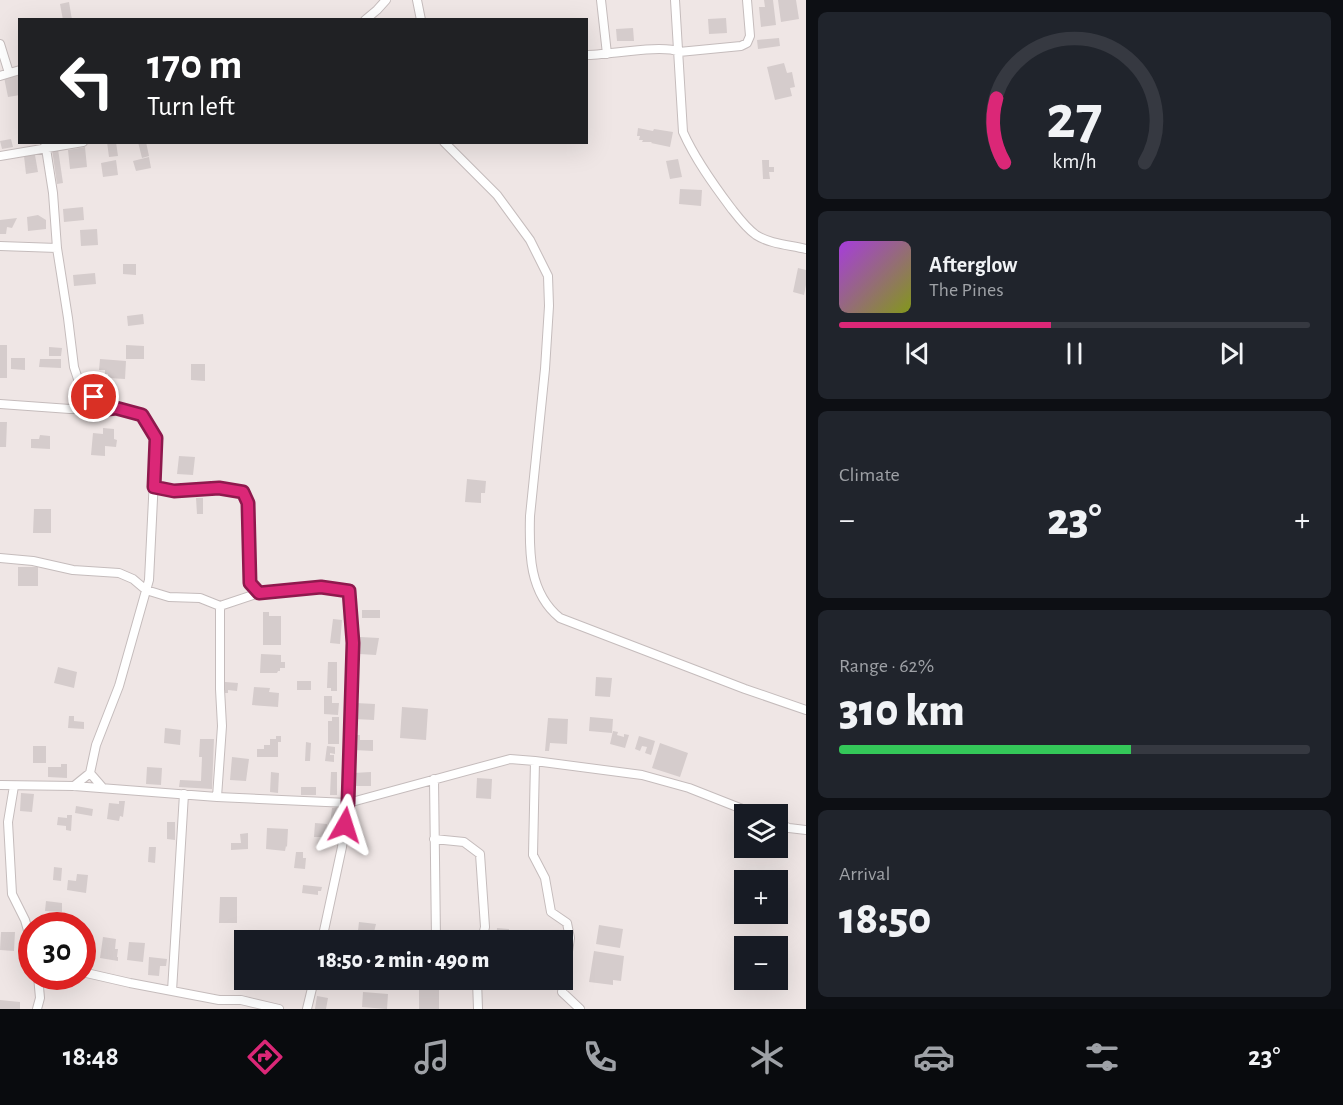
<!DOCTYPE html>
<meta charset="utf-8">
<style>
:root{--surface:#171b24;--page:#20242c;--text:#f1f3f6;--muted:#9ea1a6;--line:#363941;--accent:#db2777}
body{margin:0;font-family:"Alegreya Sans",sans-serif;background:var(--page);color:var(--text);height:100vh;display:flex;flex-direction:column;font-size:22px;white-space:nowrap}
*{box-sizing:border-box;margin:0}
p{font-size:20px;color:var(--muted)}
.icon{flex:none;width:33px;height:33px;fill:none;stroke:currentColor;stroke-width:2;stroke-linecap:round;stroke-linejoin:round}
.map{position:relative;flex:1;overflow:hidden}
.details{display:flex;flex-direction:column;gap:12px;padding:12px;background:#0d0f14;width:537px}
.details>*{flex:none}
.banner{position:absolute;left:18px;top:18px;width:570px;height:126px;border-radius:0px;box-shadow:0 6px 24px #0002;background:#202124;color:#fff;overflow:hidden}
.buttons{position:absolute;left:734px;top:804px;display:grid;gap:12px}
.buttons a{display:grid;place-items:center;width:54px;height:54px;border-radius:0px;background:var(--surface);box-shadow:0 6px 24px #0002;font-size:30px}
.speed{position:absolute;left:18px;top:912px;display:flex;gap:12px;font-size:30px;font-weight:700;text-align:center}
.speed>*{display:grid;place-content:center;width:78px;height:78px;border-radius:50%;background:var(--surface);box-shadow:0 6px 24px #0002;line-height:1}
.speed .limit{border:9px solid #d22;background:#fff;color:#111}
.pin{position:absolute;display:grid;place-items:center;width:51px;height:51px;color:#fff;margin:-26px;border:3px solid #fff;border-radius:50%;box-shadow:0 2px 6px #0007}
.me{position:absolute;width:66px;margin:-33px;rotate:6deg;stroke-linejoin:round;filter:drop-shadow(0 0 4px #0008)}
.turn{display:flex;align-items:center;gap:21px;height:126px;padding:0 30px;font-size:27px}
.turn .icon{width:78px;height:78px;stroke-width:2.5}
.turn b{display:block;font-size:42px;line-height:51px}
.big{font-size:45px;font-weight:800;line-height:1.1}
.details .widget{flex:1;display:flex;flex-direction:column;justify-content:center;gap:9px;min-width:0;padding:0 21px;border-radius:9px;background:var(--page)}
.details .dial{align-items:center;gap:0}
.dial svg{height:156px;overflow:visible;fill:none;stroke:var(--line);stroke-width:7;stroke-linecap:round;text-anchor:middle}
.dial text{fill:var(--text);stroke:none}
.song{display:flex;align-items:center;gap:18px}
.cover{width:72px;height:72px;border-radius:9px;background:linear-gradient(135deg,hsl(280 70% 55%),hsl(70 70% 35%))}
.played{height:6px;border-radius:3px;background:linear-gradient(90deg,var(--accent) 45%,var(--line) 45%)}
.keys{display:flex;justify-content:space-around;direction:ltr}
.heat{display:flex;justify-content:space-between;align-items:center;font-size:33px;direction:ltr}
.charge{height:9px;border-radius:4px;background:linear-gradient(90deg,#34c759 62%,var(--line) 0)}
.trip{position:absolute;left:234px;top:930px;width:339px;height:60px;border-radius:0px;background:var(--surface);box-shadow:0 6px 24px #0002;font-weight:800;line-height:60px;text-align:center}
.tabs{display:flex;height:96px;justify-content:space-around;align-items:center;background:#090b0e;color:var(--muted)}
.tabs .icon{width:42px;height:42px}
.tabs .active{color:var(--accent)}
.tabs b{font-size:27px;color:var(--text)}
main{display:flex;flex:1;min-height:0}
.map>svg:first-child{display:block}
.building{fill:#d5cccc}
.lines{fill:none;stroke-linecap:round;stroke-linejoin:round}
.street-casing{stroke:#c5bcbc;stroke-width:10}
.street{stroke:#fff;stroke-width:8}
.route-casing{stroke:#8e194d;stroke-width:15}
.route{stroke:#db2777;stroke-width:10}
</style>
<main>
<div class="map">
<svg width="806" height="1009" viewBox="0 0 806 1009">
<rect width="100%" height="100%" fill="#efe6e5"/>
<path class="building" d="M764,0H773L776,25L761,27L759,7H765Z
M778,0H796L799,19L781,22Z
M69,2L72,20H63L60,4Z
M726,18L727,33L709,34L708,19Z
M633,28L634,41H617L616,29Z
M779,38L780,46L758,49L757,40Z
M784,63L787,73L792,72L795,87L790,88L792,96L775,100L767,67Z
M20,74V95L8,97L4,77Z
M638,128L653,131L654,129L673,132L670,147L651,143L652,142H642L643,140H639L640,136H637Z
M11,139L13,147L2,149L0,141Z
M107,142H116L118,156L109,157Z
M138,142H146L149,156L142,158Z
M85,147L87,167L70,169L68,150Z
M52,149H58L63,183L57,184Z
M35,155L38,172L26,174L24,156Z
M149,157L151,168L136,171L133,161Z
M678,159L682,177L670,179L666,161Z
M116,160L118,175L103,177L101,163Z
M762,160H769V167H774V172H769L770,179H763Z
M680,189L702,190L701,206L679,204Z
M83,207L84,220L64,222L63,209Z
M38,215L46,220V229L28,231L27,217Z
M17,218L12,228L7,227L6,234H0V220Z
M97,229L98,245L81,246L80,230Z
M123,264H136V275L123,274Z
M798,268L806,270V285L804,295L793,292Z
M95,273L96,284L74,286L73,275Z
M143,314L144,324L128,326L127,316Z
M0,345H7V378H0Z
M126,345L144,346V359H126Z
M49,347L62,348L61,356H49Z
M11,358H25V370L11,369Z
M40,359H61V368L39,367Z
M100,359L126,361L125,379L108,378V374H105V370H99Z
M191,364H205V381L191,380Z
M0,422H7L6,447H0Z
M103,428L114,429V439L117,440L116,447L105,446V456L91,455L93,433L103,434Z
M40,435L50,436V449L31,448V439H39Z
M179,456L195,457L193,475L177,474Z
M467,479L486,481L485,493H481V503L465,502Z
M196,498H203V514H197Z
M34,509H51V533H33Z
M18,567H38V586H18Z
M362,610H380V618H362Z
M263,612H269V616H281V645H263Z
M333,619L342,620L340,644L330,643Z
M360,637L379,638L376,655L359,654Z
M261,654L281,655V662H285V668H280V671H278L277,673H260Z
M328,662H337V691H331V688H327Z
M58,667L77,672L74,688L54,683Z
M596,677L612,678L610,697L595,696Z
M297,681H311V690H297Z
M225,682L238,683L237,691L228,690V693H224Z
M254,687L270,688L269,692L279,693L278,707L252,705Z
M324,696H332V703H339L338,715L324,714Z
M356,703L375,704L374,720L355,719Z
M402,707L428,709L426,740L400,738Z
M69,716H74V721L84,722V729L68,728Z
M332,717H339V744H328V721H332Z
M590,717L613,719L612,733L589,731Z
M548,718L568,719L567,744L550,743L549,751H545Z
M165,728L181,730L180,745L164,743Z
M613,731L618,732L617,735L624,737V734L629,735L625,748L610,744Z
M357,735H360V740H373V751L354,750L355,737H356Z
M276,736H281V742H278V757H257V749H264V745H270V739H276Z
M639,736L655,741L651,755L645,753L647,747L642,746L640,751L635,749Z
M200,739H214L212,789L179,787L180,780L201,781L202,757H199Z
M306,742L311,743L310,761H305Z
M660,743L688,753L680,777L652,768Z
M33,746H46V763H33Z
M327,746L335,747V754L330,753V755H334V762L325,761Z
M232,757L249,759L246,781L230,780Z
M61,764H67V778L48,777V767H61Z
M147,767L162,768L161,785L146,784Z
M271,772L279,773L278,793L270,792Z
M331,772H337V795H330Z
M371,772V786H353V773Z
M477,778L492,779L491,799L476,798Z
M301,787H316V795H301Z
M21,793L34,794L32,812L20,811Z
M119,801H125L123,817L120,816L119,821L107,819L109,803L119,804Z
M76,806L93,809L92,816L75,813Z
M332,808H337L336,826L330,825Z
M67,815H72L71,831L66,830V826L57,825L58,817L67,818Z
M167,822H175V840L167,839Z
M315,823L327,824V837H314Z
M267,828L288,829L287,847L286,846L285,851L266,849Z
M248,833V849L231,850V843H241L240,834Z
M149,847H156L155,863L148,862Z
M296,852H303V858H306L305,869L294,868Z
M54,867L62,868L61,881L53,880Z
M77,874L88,875L86,893L67,890L68,880L76,881Z
M303,885L322,887L321,891H318V895L302,893Z
M220,897H237V923H219Z
M46,901L62,903V912L45,911Z
M359,922L376,924L372,940L357,939Z
M599,925L623,929L620,948L596,944Z
M497,928L509,929L508,937L514,938V940H496Z
M1,932H15L14,951L0,950Z
M103,937L116,939L115,949H118L117,957H118V961L100,958Z
M129,942L145,943L143,962L127,960Z
M594,951L624,956L621,981L613,980V985L589,982Z
M149,957L167,959L166,966H160L159,976L148,975Z
M419,989L439,990V1009H419Z
M363,992L388,994L387,1009L362,1007Z
M317,996L328,998L326,1009H315Z
M0,1000L20,1002V1009H0Z"/>
<g class="lines">
<defs>
<path id="street" d="M417,0L421,20
M601,0L607,54
M675,0L683,132C695,159 713,184 731,208C738,217 746,228 756,235C770,244 790,245 806,249
M365,20L377,10L386,0
M0,44L9,73
M586,55C608,55 663,44 679,52L741,46L747,43L750,36L747,0
M0,76L20,70
M45,142L53,193L57,248L68,318L74,367L80,385L108,409
M444,142L497,195L530,240L548,276L549,306L545,369L530,516C529,553 529,593 560,618L745,689L806,710
M0,156L83,142
M0,246L57,248
M0,404L70,409L116,408L142,415L156,438L149,580L119,686L96,745L90,773L103,788
M154,487L174,491L219,488L243,492L248,503L250,583L259,593L321,587L349,591L353,643L348,803L342,847L322,940
M0,558L33,561L73,570L119,573L133,579L146,590L169,597L200,598L220,606
M535,761L533,855L545,878L551,912L567,923L570,938L562,992L580,1009
M434,779L436,940
M0,785L74,786L217,797L348,803L510,759L535,761L642,775L689,788L755,814
M14,786L8,822L12,894L25,920L32,944
M74,786L90,773
M217,797L222,726L220,689V606L259,593
M777,823L789,828L806,830
M434,839L464,842L480,854L485,927L482,940
M82,972L130,983L172,991L184,794
M477,980L478,1009
M172,991L219,1000H241L279,1009
M37,1009L40,998L38,976
M307,1009L314,980"/>
</defs>
<use href="#street" class="street-casing"/>
<use href="#street" class="street"/>
</g>
<g class="lines">
<defs>
<path id="route" d="M94,397L108,409L116,408L142,415L156,438L154,487L174,491L219,488L243,492L248,503L250,583L259,593L321,587L349,591L353,643L348,803L345,825"/>
</defs>
<use href="#route" class="route-casing"/>
<use href="#route" class="route"/>
</g>
</svg>
<div class="buttons">
<a><svg class="icon" aria-label="layers" viewBox="0 0 24 24"><path d="M12 4l9 5-9 5-9-5zM3 14l9 5 9-5"/></svg></a>
<a>+</a>
<a>−</a>
</div>
<div class="speed"><div class="limit">30</div></div>
<div class="pin" style="left:94px;top:397px;background:#d93025"><svg class="icon" aria-label="arrive" viewBox="0 0 24 24"><path d="M6 21V4h12l-3 4 3 4H6"/></svg></div>
<svg class="me" style="left:345px;top:825px" viewBox="-20 -20 40 40"><path d="M0-17L14 15 0 8-14 15z" fill="#db2777" stroke="#fff" stroke-width="4"/></svg>
<div class="trip">18:50 · 2 min · 490 m</div>
<div class="banner">
<div class="turn"><svg class="icon" aria-label="left" viewBox="0 0 24 24"><path d="M17 20v-9H6M10 6l-5 5 5 5"/></svg><div><b>170 m</b>Turn left</div></div>
</div>
</div>
<section class="details">
<div class="widget dial"><svg viewBox="0 0 100 80">
<path d="M14 69A42 42 0 1 1 86 69"/>
<path d="M14 69A42 42 0 0 1 10 36" stroke="#db2777"/>
<text x="50" y="56" font-size="32" font-weight="700">27</text>
<text x="50" y="72" font-size="11">km/h</text>
</svg></div>
<div class="widget">
<div class="song"><i class="cover"></i><div><b>Afterglow</b><p>The Pines</p></div></div>
<div class="played"></div>
<div class="keys"><svg class="icon" aria-label="previous" viewBox="0 0 24 24"><path d="M18 5L8 12l10 7zM5 5v14"/></svg><svg class="icon" aria-label="pause" viewBox="0 0 24 24"><path d="M8 5v14M16 5v14"/></svg><svg class="icon" aria-label="next" viewBox="0 0 24 24"><path d="M6 5l10 7-10 7zM19 5v14"/></svg></div>
</div>
<div class="widget"><p>Climate</p>
<div class="heat"><a>−</a><b class="big">23°</b><a>+</a></div>
</div>
<div class="widget"><p>Range · 62%</p><b class="big">310 km</b><div class="charge"></div></div>
<div class="widget"><p>Arrival</p><b class="big">18:50</b></div>
</section>
</main>
<nav class="tabs">
<b>18:48</b>
<svg class="icon active" aria-label="directions" viewBox="0 0 24 24"><path d="M12 3l9 9-9 9-9-9zM9 14v-3h6M13 9l2 2-2 2"/></svg>
<svg class="icon" aria-label="music" viewBox="0 0 24 24"><path d="M9 18V5l10-2v13"/><circle cx="6" cy="18" r="3"/><circle cx="16" cy="16" r="3"/></svg>
<svg class="icon" aria-label="phone" viewBox="0 0 24 24"><path d="M5 4h4l2 5-3 2q2 4 5 5l2-3 5 2v4C11 20 4 13 5 4z"/></svg>
<svg class="icon" aria-label="climate" viewBox="0 0 24 24"><path d="M12 3v18M4 7l16 10M4 17L20 7"/></svg>
<svg class="icon" aria-label="car" viewBox="0 0 24 24"><path d="M5 17H2v-5l4-1 3-4h7l3 4 3 1v5h-3M9 17h6M6 11h13"/><circle cx="7" cy="17" r="2"/><circle cx="17" cy="17" r="2"/></svg>
<svg class="icon" aria-label="filters" viewBox="0 0 24 24"><path d="M4 7h16M4 17h16"/><circle cx="9" cy="7" r="2"/><circle cx="15" cy="17" r="2"/></svg>
<b>23°</b>
</nav>
